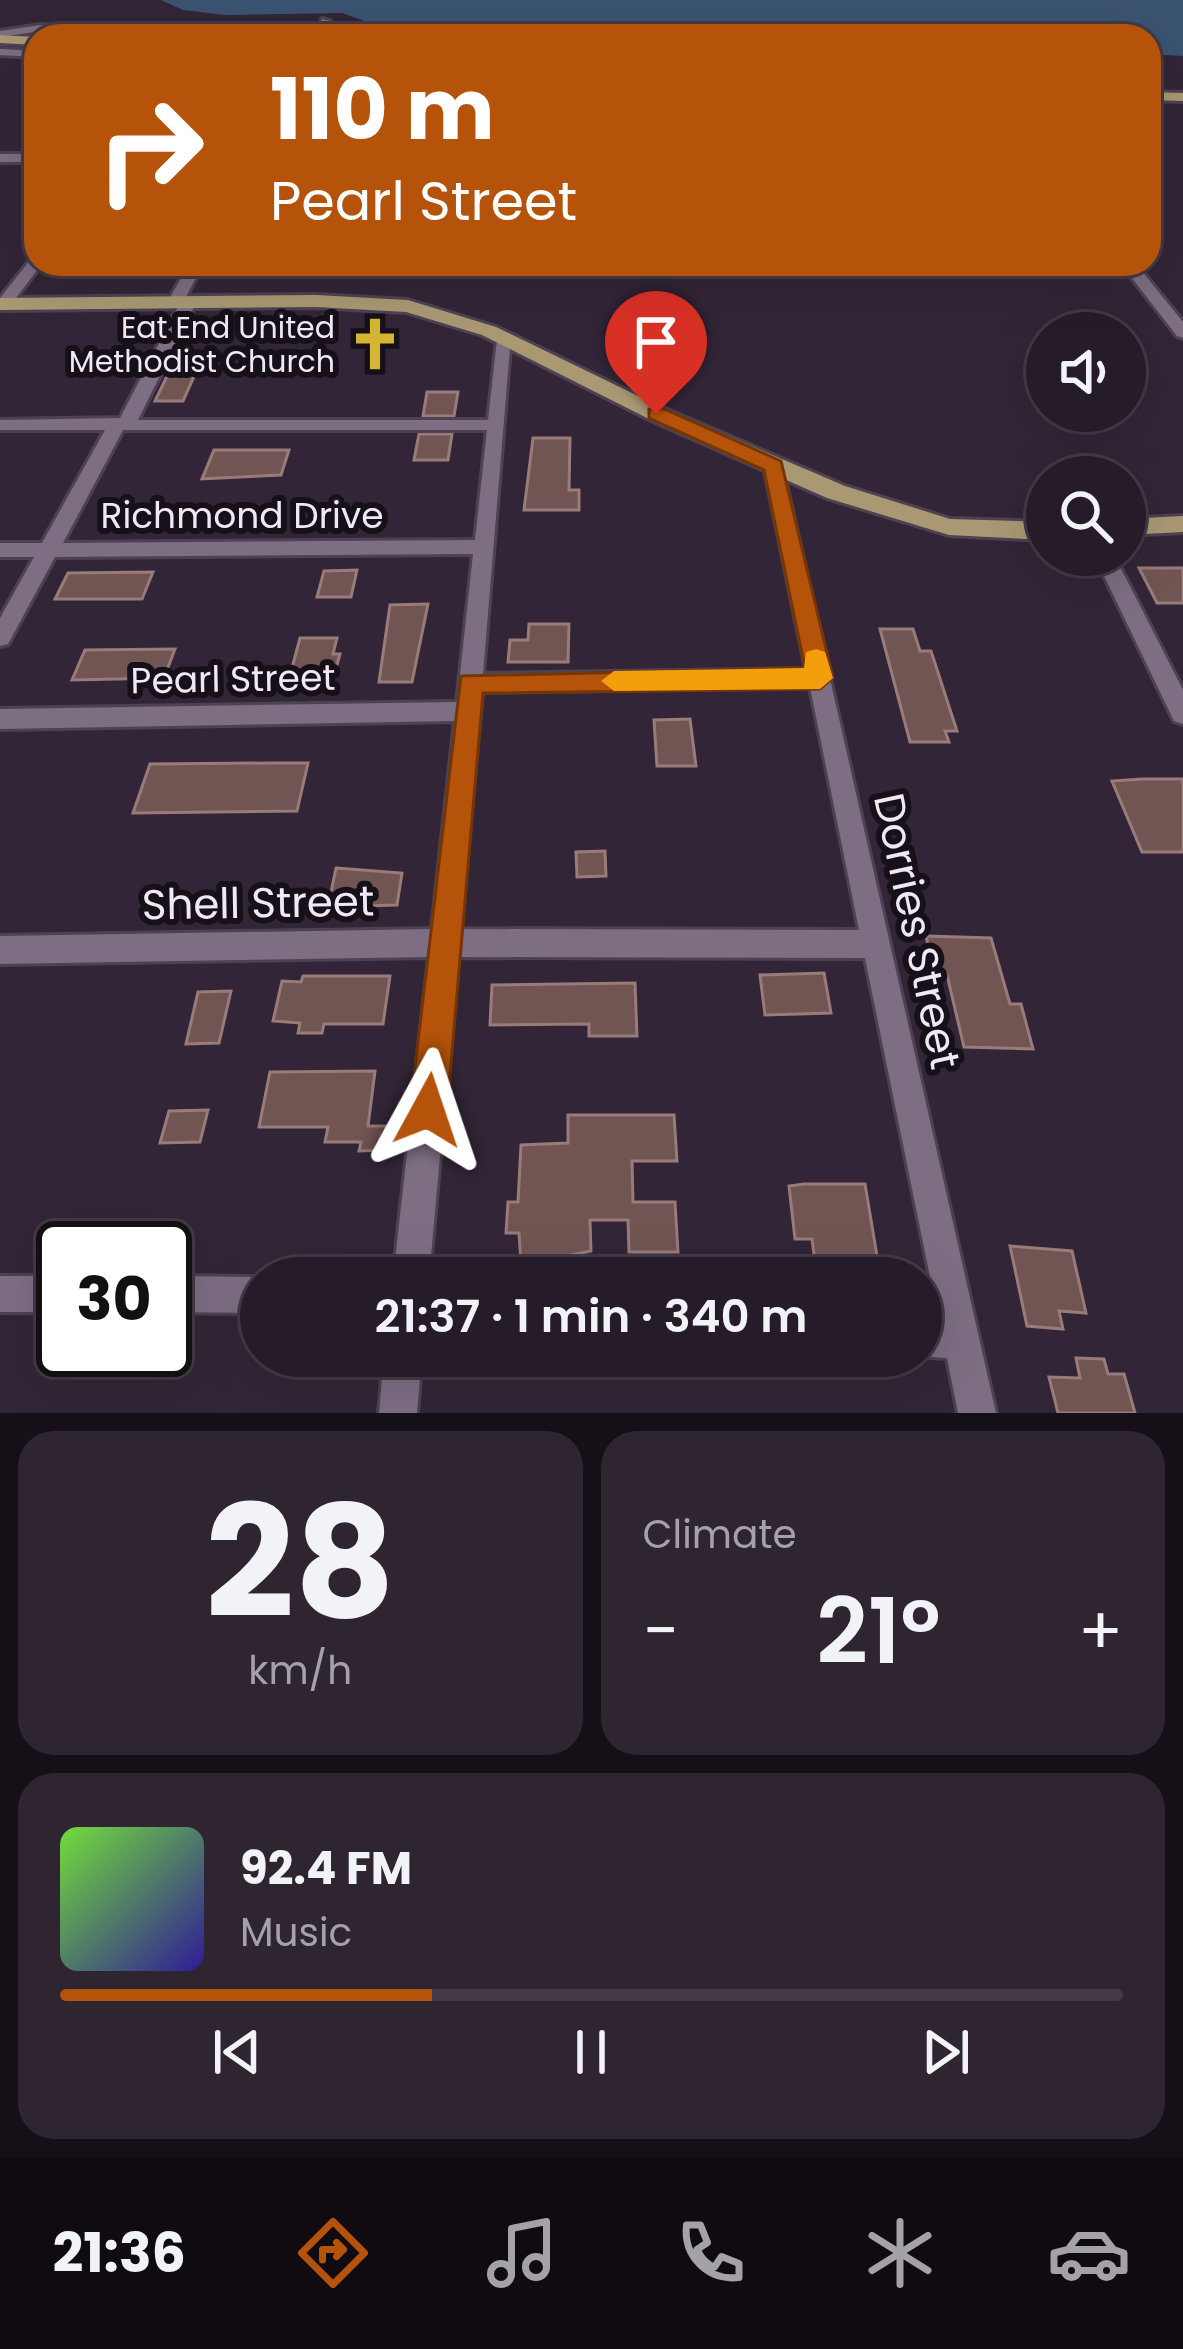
<!DOCTYPE html>
<meta charset="utf-8">
<style>
:root{--surface:#261c29;--page:#2e2531;--text:#f1f3f6;--muted:#a4a1a8;--line:#423a46;--accent:#b45309}
body{margin:0;font-family:Poppins,sans-serif;background:var(--page);color:var(--text);height:100vh;display:flex;flex-direction:column;font-size:45px;white-space:nowrap}
*{box-sizing:border-box;margin:0}
p{font-size:39px;color:var(--muted)}
.icon{flex:none;width:66px;height:66px;fill:none;stroke:currentColor;stroke-width:2;stroke-linecap:round;stroke-linejoin:round}
.map{position:relative;height:1413px;overflow:hidden}
.sheet{display:flex;flex-direction:column;gap:18px;padding:18px;background:#150f17;flex:1}
.sheet>*{flex:none}
.banner{position:absolute;left:24px;top:24px;width:1137px;height:252px;border-radius:36px;box-shadow:0 12px 48px #0002,0 0 0 3px var(--line);background:#b45309;color:#fff;overflow:hidden}
.buttons{position:absolute;left:1026px;top:312px;display:grid;gap:24px}
.buttons a{display:grid;place-items:center;width:120px;height:120px;border-radius:50%;background:var(--surface);box-shadow:0 12px 48px #0002,0 0 0 3px var(--line);font-size:60px}
.speed{position:absolute;left:36px;top:1221px;display:flex;gap:24px;font-size:60px;font-weight:700;text-align:center}
.speed>*{display:grid;place-content:center;width:156px;height:156px;border-radius:50%;background:var(--surface);box-shadow:0 12px 48px #0002,0 0 0 3px var(--line);line-height:1}
.speed .limit{border:6px solid #111;border-radius:18px;background:#fff;color:#111}
.pin{position:absolute;display:grid;place-items:center;width:102px;height:102px;color:#fff;margin:-123px -51px;border-radius:50% 50% 50% 0;rotate:-45deg;box-shadow:0 0 12px #0007}
.pin .icon{rotate:45deg}
.me{position:absolute;width:132px;margin:-66px;rotate:5deg;stroke-linejoin:round;filter:drop-shadow(0 0 9px #0008)}
.turn{display:flex;align-items:center;gap:42px;height:252px;padding:0 48px;font-size:54px}
.turn .icon{width:156px;height:156px;stroke-width:2.5}
.turn b{display:block;font-size:84px;line-height:102px}
.big{font-size:90px;font-weight:600;line-height:1.1}
.sheet .tile{flex:1;display:flex;flex-direction:column;justify-content:center;gap:18px;min-width:0;padding:0 42px;border-radius:36px;background:var(--page)}
.sheet .dial{align-items:center;gap:0}
.dial b{font-size:156px;line-height:1}
.song{display:flex;align-items:center;gap:36px}
.cover{width:144px;height:144px;border-radius:18px;background:linear-gradient(135deg,hsl(100 70% 55%),hsl(250 70% 35%))}
.played{height:12px;border-radius:6px;background:linear-gradient(90deg,var(--accent) 35%,var(--line) 35%)}
.keys{display:flex;justify-content:space-around;direction:ltr}
.heat{display:flex;justify-content:space-between;align-items:center;font-size:66px;direction:ltr}
.sheet .tiles{flex:1;display:grid;gap:18px;grid-template-columns:1fr 1fr}
.tile:last-child{grid-column:span 2}
.trip{position:absolute;left:240px;top:1257px;width:702px;height:120px;border-radius:60px;background:var(--surface);box-shadow:0 12px 48px #0002,0 0 0 3px var(--line);font-weight:600;line-height:120px;text-align:center}
.tabs{display:flex;height:192px;justify-content:space-around;align-items:center;background:#0f0b10;color:var(--muted)}
.tabs .icon{width:84px;height:84px}
.tabs .active{color:var(--accent)}
.tabs b{font-size:54px;color:var(--text)}
.map>svg:first-child{display:block}
.water{fill:#3b5472}
.building{fill:#705553;stroke:#997b79;stroke-width:3}
.lines{fill:none;stroke-linecap:round;stroke-linejoin:round}
.minor-casing{stroke:#4d4251;stroke-width:6}
.major-casing{stroke:#4d4251;stroke-width:6}
.minor{fill:#7d6e83;fill-rule:evenodd}
.major{fill:#aa9873;fill-rule:evenodd}
.route{fill:#b45309;stroke:#753606;stroke-width:3}
.slow{fill:#f59e0b}
.labels{text-anchor:middle;dominant-baseline:central;stroke-width:12;stroke-linejoin:round;paint-order:stroke}
.far-poi-label{font-size:30px;fill:#f0e8f4;stroke:#161119;text-anchor:end}
.street-label{font-size:36px;fill:#f0e8f4;stroke:#161119}
.near-street-label{font-size:42px;fill:#f0e8f4;stroke:#161119}
</style>
<div class="map">
<svg width="1183" height="1413" viewBox="0 0 1183 1413">
<rect width="100%" height="100%" fill="#322537"/>
<path class="water" d="M161,0H1183V56L1149,54V36H672L497,22L373,24L342,13L225,15L183,10Z"/>
<path class="building" d="M169,372H196L183,401H155Z
M427,392H458L454,416H423Z
M419,434H452L448,460H414Z
M533,438H570L569,490H579V510H524Z
M214,450H289L281,475L202,479Z
M1139,568H1183V603H1157Z
M357,570L351,597H317L324,571Z
M153,572L142,599H55L68,573Z
M428,604L412,682H379L390,605Z
M529,624H569L568,662H508L510,640H528Z
M880,629H913L920,651H931L957,731H945L949,742H910Z
M300,638H337L333,654H340L334,676H319L317,683H288Z
M175,649L164,678L72,680L85,650Z
M690,719L696,766H657L654,720Z
M270,763H308L297,811L133,813L150,764Z
M1142,779H1183V852H1142L1112,781Z
M605,851L606,876L577,877L576,852Z
M336,868L402,873L397,905L328,907Z
M926,936L991,938L1010,1004H1021L1033,1049L964,1047L947,975H935Z
M824,973L831,1013L765,1015L760,975Z
M303,976H390L383,1024H324L322,1033H298L300,1023L273,1021L282,981L301,982Z
M635,983L637,1036H589V1024L490,1025L492,985Z
M231,991L219,1043L186,1044L198,992Z
M375,1071L368,1126H391L389,1150L359,1151L361,1142H325L328,1127H259L270,1072Z
M208,1110L200,1142L160,1143L169,1111Z
M568,1115H674L677,1161H632L633,1202H675L678,1252H629L628,1220H590L591,1251L571,1255V1278H522L519,1233H506L508,1202H518L521,1145L568,1143Z
M804,1184H865L878,1262H815L812,1239H795L789,1186Z
M1010,1246L1072,1251L1086,1313L1059,1311L1063,1329L1027,1326Z
M1076,1358L1104,1359L1108,1374H1124L1135,1413H1058L1049,1377L1080,1378Z"/>
<g class="lines">
<defs>
<path id="minor" d="M322,19L330,21L324,36H314Z
M41,25L169,33L174,36L41,31L0,37V31Z
M0,49L36,51V57L0,55Z
M0,154H36V162H0Z
M36,258V264L41,265L10,306L0,307V298L31,259Z
M189,264H203L186,297L197,301L138,420H488L497,339L511,336L483,674L806,669L764,466L774,460L781,462L996,1413H958L947,1358L917,1356H921V1320L939,1321L865,958L458,957L429,1278H393L429,957L0,964V936L432,929L455,721L0,729V709L457,702L473,554L55,557L8,644L0,646V618L34,557H0V543H42L105,430H0V420L120,418L179,305L168,301ZM123,430H487L475,540L63,543ZM810,687L859,930L460,929L482,692Z
M1121,264H1136L1183,322V338L1177,336Z
M1094,555H1114L1183,690V724L1174,721Z
M0,1276H63V1312H0Z
M165,1276L261,1277V1313L165,1312Z
M384,1356H422L417,1413H379Z"/>
<path id="major" d="M0,35L36,37V45L0,43Z
M1149,92L1183,93V101L1149,100Z
M316,295L408,300L496,327L665,409L845,486L950,519L1047,522V540L949,535L827,498L649,419L482,335L406,312L316,307L0,310V298Z
M1183,516V532L1125,535V519Z"/>
</defs>
<use href="#minor" class="minor-casing"/>
<use href="#major" class="major-casing"/>
<use href="#minor" class="minor"/>
<use href="#major" class="major"/>
</g>
<path class="route" d="M649,409H664L781,461L833,678L820,689L483,693L447,1110L441,1123L428,1129L415,1123L410,1110L461,676L805,668L764,470L649,418Z"/>
<path class="slow" d="M816,649L825,652L833,678L820,689L614,691L601,681L614,671L804,668L806,652Z"/>
<defs>
<symbol id="church-bare" viewBox="-9 -9 18 18"><path d="M-1.2-6h2.4v3.5h3.3v2.4h-3.3V6h-2.4V-.1h-3.3v-2.4h3.3Z" fill="#d5b534" stroke="#161119" stroke-width="2.5" paint-order="stroke"/></symbol>
</defs>
<g fill-rule="evenodd">
<use href="#church-bare" x="337" y="306" width="76" height="76"/>
</g>
<g class="labels">
<g class="far-poi-label">
<text x="335" y="327">Eat End United<tspan x="335" dy="34">Methodist Church</tspan></text>
</g>
<g class="street-label">
<text x="242" y="515">Richmond Drive</text>
<text transform="translate(233 679) rotate(-1)">Pearl Street</text>
</g>
<g class="near-street-label">
<text transform="translate(258 903) rotate(-1)">Shell Street</text>
<text transform="translate(917 931) rotate(78)">Dorries Street</text>
</g>
</g>
</svg>
<div class="buttons">
<a><svg class="icon" aria-label="sound" viewBox="0 0 24 24"><path d="M4 9h4l5-4v14l-5-4H4zM17 9q2 3 0 6"/></svg></a>
<a><svg class="icon" aria-label="search" viewBox="0 0 24 24"><circle cx="10" cy="10" r="6"/><path d="M15 15l6 6"/></svg></a>
</div>
<div class="speed"><div class="limit">30</div></div>
<div class="pin" style="left:656px;top:414px;background:#d93025"><svg class="icon" aria-label="arrive" viewBox="0 0 24 24"><path d="M6 21V4h12l-3 4 3 4H6"/></svg></div>
<svg class="me" style="left:428px;top:1110px" viewBox="-20 -20 40 40"><path d="M0-17L14 15 0 8-14 15z" fill="#b45309" stroke="#fff" stroke-width="4"/></svg>
<div class="trip">21:37 · 1 min · 340 m</div>
<div class="banner">
<div class="turn"><svg class="icon" aria-label="right" viewBox="0 0 24 24"><path d="M7 20v-9h11M14 6l5 5-5 5"/></svg><div><b>110 m</b>Pearl Street</div></div>
</div>
</div>
<section class="sheet">
<div class="tiles">
<div class="tile dial"><b>28</b><p>km/h</p></div>
<div class="tile"><p>Climate</p>
<div class="heat"><a>−</a><b class="big">21°</b><a>+</a></div>
</div>
<div class="tile">
<div class="song"><i class="cover"></i><div><b>92.4 FM</b><p>Music</p></div></div>
<div class="played"></div>
<div class="keys"><svg class="icon" aria-label="previous" viewBox="0 0 24 24"><path d="M18 5L8 12l10 7zM5 5v14"/></svg><svg class="icon" aria-label="pause" viewBox="0 0 24 24"><path d="M8 5v14M16 5v14"/></svg><svg class="icon" aria-label="next" viewBox="0 0 24 24"><path d="M6 5l10 7-10 7zM19 5v14"/></svg></div>
</div>
</div>
</section>
<nav class="tabs">
<b>21:36</b>
<svg class="icon active" aria-label="directions" viewBox="0 0 24 24"><path d="M12 3l9 9-9 9-9-9zM9 14v-3h6M13 9l2 2-2 2"/></svg>
<svg class="icon" aria-label="music" viewBox="0 0 24 24"><path d="M9 18V5l10-2v13"/><circle cx="6" cy="18" r="3"/><circle cx="16" cy="16" r="3"/></svg>
<svg class="icon" aria-label="phone" viewBox="0 0 24 24"><path d="M5 4h4l2 5-3 2q2 4 5 5l2-3 5 2v4C11 20 4 13 5 4z"/></svg>
<svg class="icon" aria-label="climate" viewBox="0 0 24 24"><path d="M12 3v18M4 7l16 10M4 17L20 7"/></svg>
<svg class="icon" aria-label="car" viewBox="0 0 24 24"><path d="M5 17H2v-5l4-1 3-4h7l3 4 3 1v5h-3M9 17h6M6 11h13"/><circle cx="7" cy="17" r="2"/><circle cx="17" cy="17" r="2"/></svg>
</nav>
